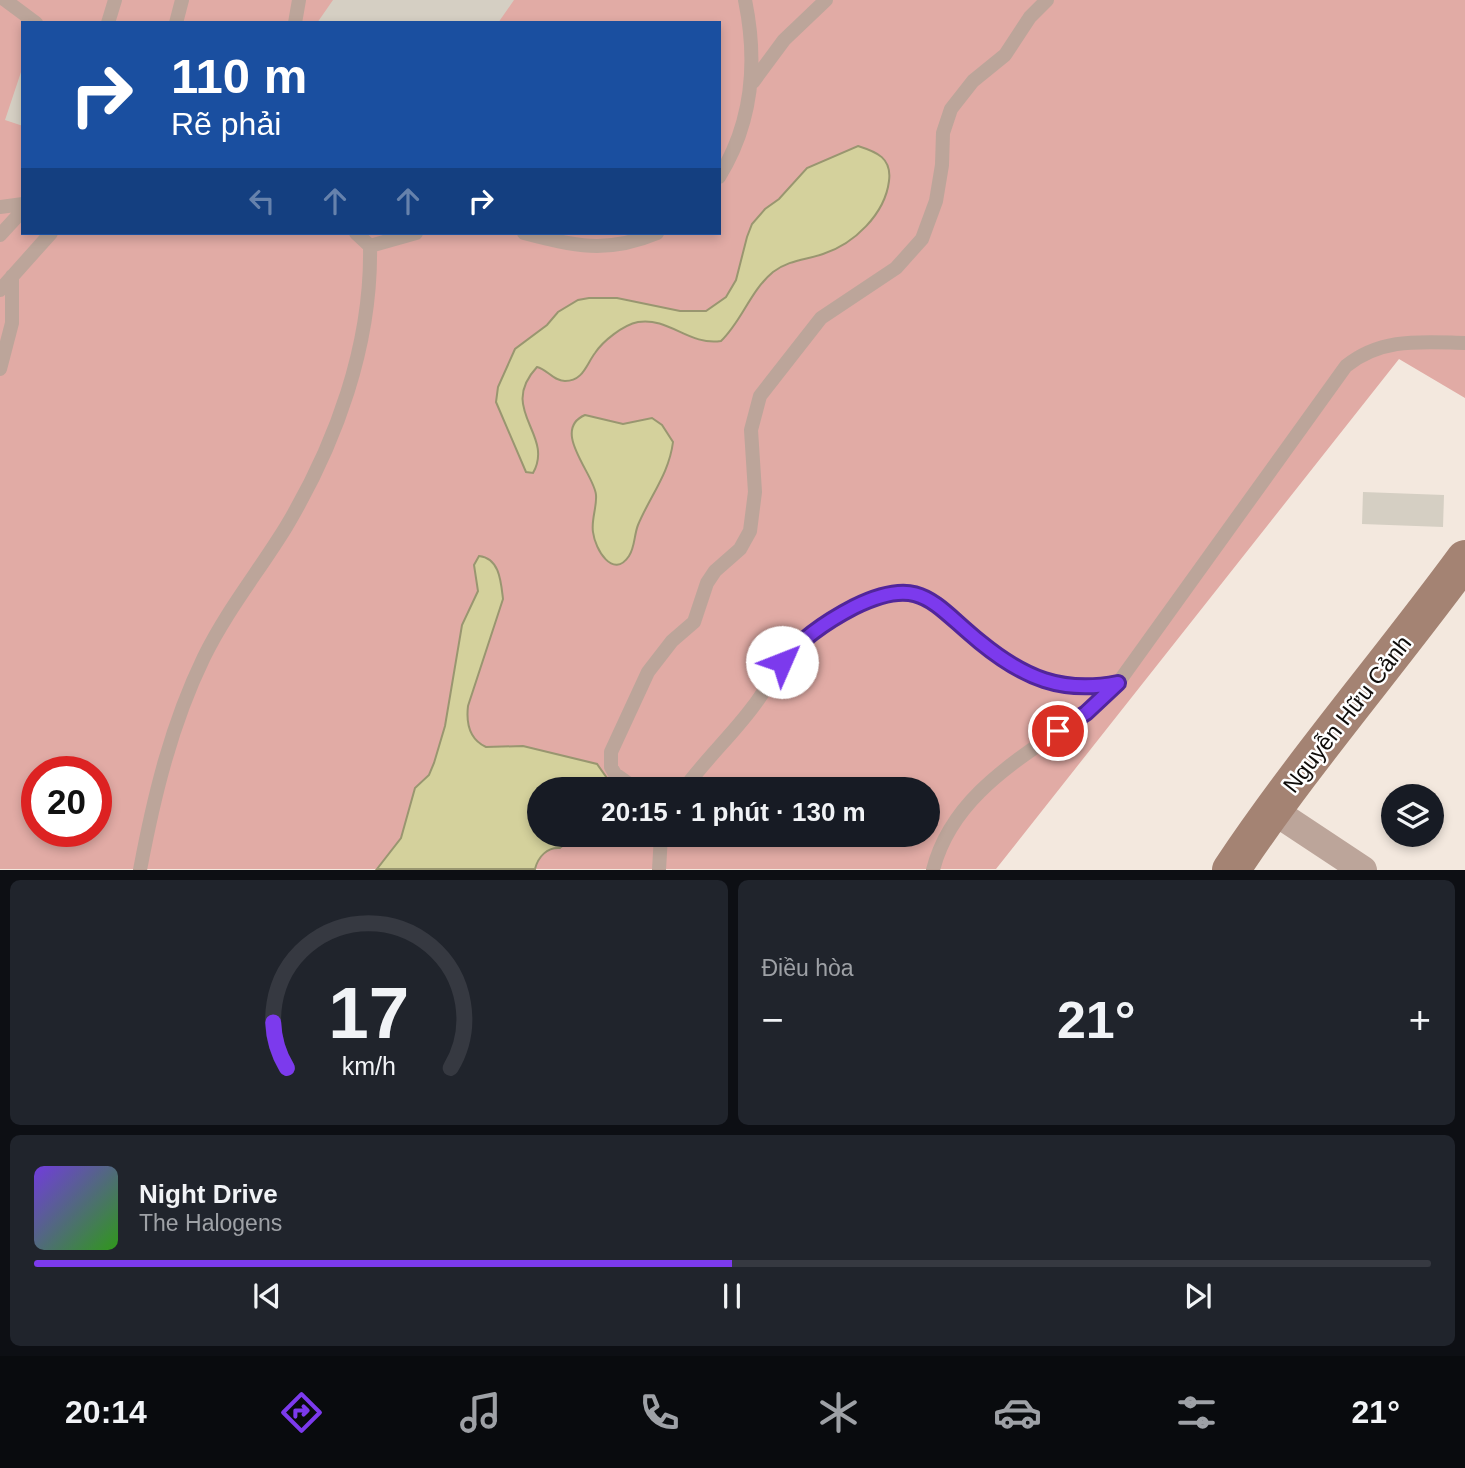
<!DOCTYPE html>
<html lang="vi">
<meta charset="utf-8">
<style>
:root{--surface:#171b24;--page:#20242c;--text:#f1f3f6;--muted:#9ea1a6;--line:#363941;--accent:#7c3aed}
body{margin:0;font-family:Helvetica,sans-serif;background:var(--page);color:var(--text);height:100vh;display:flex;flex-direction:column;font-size:26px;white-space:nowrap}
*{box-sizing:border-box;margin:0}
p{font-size:23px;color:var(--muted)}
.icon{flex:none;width:38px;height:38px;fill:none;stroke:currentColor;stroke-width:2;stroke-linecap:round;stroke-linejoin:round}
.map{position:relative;height:870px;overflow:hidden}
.side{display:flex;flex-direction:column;gap:10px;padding:10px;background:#0d0f14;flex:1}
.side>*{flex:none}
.guide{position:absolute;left:21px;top:21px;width:700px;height:214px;border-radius:0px;box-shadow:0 4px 10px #0003;background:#1a4fa0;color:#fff;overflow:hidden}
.fabs{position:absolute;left:1381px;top:784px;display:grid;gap:14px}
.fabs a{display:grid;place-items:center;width:63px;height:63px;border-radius:50%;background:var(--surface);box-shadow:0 4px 10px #0003;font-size:35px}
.speed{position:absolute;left:21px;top:756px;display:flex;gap:14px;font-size:35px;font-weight:700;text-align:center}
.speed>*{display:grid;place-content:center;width:91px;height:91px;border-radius:50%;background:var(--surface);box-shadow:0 4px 10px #0003;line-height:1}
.speed .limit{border:10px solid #d22;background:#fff;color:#111}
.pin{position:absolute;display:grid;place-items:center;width:60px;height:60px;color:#fff;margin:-30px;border:4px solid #fff;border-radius:50%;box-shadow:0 2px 7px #0007}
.me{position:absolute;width:77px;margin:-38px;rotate:46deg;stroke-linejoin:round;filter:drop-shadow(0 0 5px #0008)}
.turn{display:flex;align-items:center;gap:24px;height:147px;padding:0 35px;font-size:32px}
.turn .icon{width:91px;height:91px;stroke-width:2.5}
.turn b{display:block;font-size:49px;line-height:60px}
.lanes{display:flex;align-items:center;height:66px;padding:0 35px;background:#0003;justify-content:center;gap:35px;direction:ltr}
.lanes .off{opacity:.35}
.big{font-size:52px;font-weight:600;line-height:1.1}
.side .widget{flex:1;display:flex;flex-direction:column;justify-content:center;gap:10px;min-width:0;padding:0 24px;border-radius:10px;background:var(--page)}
.side .dial{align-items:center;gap:0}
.dial svg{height:182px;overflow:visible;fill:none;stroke:var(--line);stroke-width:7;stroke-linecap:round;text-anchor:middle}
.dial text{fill:var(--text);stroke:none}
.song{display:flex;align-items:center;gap:21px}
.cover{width:84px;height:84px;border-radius:10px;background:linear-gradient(135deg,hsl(260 70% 55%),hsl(110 70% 35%))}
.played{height:7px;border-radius:4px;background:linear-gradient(90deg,var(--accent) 50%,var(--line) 50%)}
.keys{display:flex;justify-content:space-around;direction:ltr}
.heat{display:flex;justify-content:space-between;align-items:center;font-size:38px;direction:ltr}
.side .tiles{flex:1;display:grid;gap:10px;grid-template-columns:1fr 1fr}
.widget:last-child{grid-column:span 2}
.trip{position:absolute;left:527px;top:777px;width:413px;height:70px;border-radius:35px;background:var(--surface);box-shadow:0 4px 10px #0003;font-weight:600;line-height:70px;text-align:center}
.dock{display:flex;height:112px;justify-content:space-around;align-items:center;background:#090b0e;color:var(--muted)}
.dock .icon{width:49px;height:49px}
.dock .selected{color:var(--accent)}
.dock b{font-size:32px;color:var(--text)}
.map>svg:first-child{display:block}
.green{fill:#e1aba5;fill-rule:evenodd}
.water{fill:#d4d19c;stroke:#999670;stroke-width:2}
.building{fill:#d5cfc3}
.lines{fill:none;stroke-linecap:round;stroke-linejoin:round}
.lane{stroke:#bca59a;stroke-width:14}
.street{stroke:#bca59a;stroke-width:28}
.secondary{stroke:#a48373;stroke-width:38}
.route-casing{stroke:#51269a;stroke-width:18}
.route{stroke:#7c3aed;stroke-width:12}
.labels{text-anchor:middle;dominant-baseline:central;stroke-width:5;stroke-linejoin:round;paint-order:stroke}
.street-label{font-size:23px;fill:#0f0c09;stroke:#fff}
</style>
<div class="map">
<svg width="1465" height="870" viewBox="0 0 1465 870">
<rect width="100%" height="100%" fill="#f3e8de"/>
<path class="green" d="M0,0H1465V398L1399,359L996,869H0ZM23,23H719V233H23ZM37,772H96V831H37ZM539,789H928V835H539Z"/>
<path class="water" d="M858,146C877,152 892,158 889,181C885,214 854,244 823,254C805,260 789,260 773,272C750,291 742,321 721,341C689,346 669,317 638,322C623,325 603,341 595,353C586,365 583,381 565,381C553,381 547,369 537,367C497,410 555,434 533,473L526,472L496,402L498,387L515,349L547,325L558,312L578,300L589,298H617L680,311H706L726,297L736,280L747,237L752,224L765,209L779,199L807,168Z
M585,415L623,424L652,418L662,425L673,442C669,474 650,496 638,525C634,535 635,547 629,556C613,580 595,549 593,532C591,520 597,507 596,495C595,475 550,430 585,415Z
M479,556C500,558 501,583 503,599L468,706C466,723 469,739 486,747L523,746L597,764L609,781L611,789H539V835H575L560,848C547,847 538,857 535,869H377L401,838L415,788L429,775L434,763L445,726L462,625L478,591L474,565Z"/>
<path class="building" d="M333,0H514L498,23H317Z
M22,69H23V126L5,120Z
M1363,492L1444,495L1443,527L1362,524Z"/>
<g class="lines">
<path class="lane" d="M5,0L36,23
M108,23L115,0
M176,23L182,0
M295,23L299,0
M753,82L784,40L826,0
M719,177C753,122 758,63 745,0
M0,207L23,204
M524,233C574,246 607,254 657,233
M0,235L23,210
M370,246L416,233
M0,290L51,233
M0,369L12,323V276
M636,789L615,774L611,767V752L648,672L672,641L694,622L707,583L715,571L740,549L750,531L755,492L751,430L760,396L821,318L896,268L922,239L936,201L942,165L943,133L951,109L973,81L1005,55L1030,17L1047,0
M684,789C705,760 731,736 752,708C766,691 774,671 788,655C818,620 888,578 933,601C950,610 963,627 977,640C1019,678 1062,694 1118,683
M140,870C154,796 171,725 204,657C227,610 259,571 286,527C336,443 372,345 370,246L356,233
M659,870L661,835
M933,870C956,780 1051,745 1113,690L1346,366C1382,337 1422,342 1465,343"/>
<path class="street" d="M1271,809L1363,870"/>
<path class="secondary" d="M1231,870C1303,762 1388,664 1465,559"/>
</g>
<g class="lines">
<defs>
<path id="route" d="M782,662C801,639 827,621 854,607C921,574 932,603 980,642C1024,678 1062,694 1118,683L1086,713L1058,731"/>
</defs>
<use href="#route" class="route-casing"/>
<use href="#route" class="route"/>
</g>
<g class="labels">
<g class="street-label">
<text transform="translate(1347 714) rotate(-52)">Nguyễn Hữu Cảnh</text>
</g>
</g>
</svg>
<div class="fabs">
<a><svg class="icon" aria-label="layers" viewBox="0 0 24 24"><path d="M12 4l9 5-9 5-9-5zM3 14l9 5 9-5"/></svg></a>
</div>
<div class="speed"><div class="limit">20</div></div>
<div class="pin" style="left:1058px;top:731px;background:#d93025"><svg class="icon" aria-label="arrive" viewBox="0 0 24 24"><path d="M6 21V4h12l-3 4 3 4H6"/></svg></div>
<svg class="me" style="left:782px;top:662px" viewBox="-20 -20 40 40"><circle r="19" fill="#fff"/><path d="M0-13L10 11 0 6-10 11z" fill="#7c3aed"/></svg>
<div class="trip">20:15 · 1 phút · 130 m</div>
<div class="guide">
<div class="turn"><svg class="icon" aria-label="right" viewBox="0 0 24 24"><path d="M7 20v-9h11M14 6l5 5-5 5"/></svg><div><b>110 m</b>Rẽ phải</div></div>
<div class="lanes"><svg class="icon off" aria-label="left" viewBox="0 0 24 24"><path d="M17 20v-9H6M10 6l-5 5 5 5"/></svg><svg class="icon off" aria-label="ahead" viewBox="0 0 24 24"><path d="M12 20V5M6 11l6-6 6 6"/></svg><svg class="icon off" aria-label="ahead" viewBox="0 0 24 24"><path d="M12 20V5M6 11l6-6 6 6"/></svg><svg class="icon" aria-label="right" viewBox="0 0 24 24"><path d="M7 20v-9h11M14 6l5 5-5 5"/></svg></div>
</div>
</div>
<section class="side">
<div class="tiles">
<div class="widget dial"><svg viewBox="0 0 100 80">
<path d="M14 69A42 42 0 1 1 86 69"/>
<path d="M14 69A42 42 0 0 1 8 49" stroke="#7c3aed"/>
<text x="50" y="56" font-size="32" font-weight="700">17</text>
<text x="50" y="72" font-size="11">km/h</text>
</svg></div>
<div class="widget"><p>Điều hòa</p>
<div class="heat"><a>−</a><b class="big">21°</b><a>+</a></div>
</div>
<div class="widget">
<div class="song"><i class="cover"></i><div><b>Night Drive</b><p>The Halogens</p></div></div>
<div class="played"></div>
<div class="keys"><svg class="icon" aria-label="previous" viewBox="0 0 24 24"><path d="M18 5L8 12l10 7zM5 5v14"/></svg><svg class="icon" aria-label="pause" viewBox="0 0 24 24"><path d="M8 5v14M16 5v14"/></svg><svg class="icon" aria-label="next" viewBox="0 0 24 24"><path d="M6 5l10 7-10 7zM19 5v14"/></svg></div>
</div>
</div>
</section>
<nav class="dock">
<b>20:14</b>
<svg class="icon selected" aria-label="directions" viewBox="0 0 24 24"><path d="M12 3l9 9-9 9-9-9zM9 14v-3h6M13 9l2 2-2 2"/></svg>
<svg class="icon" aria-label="music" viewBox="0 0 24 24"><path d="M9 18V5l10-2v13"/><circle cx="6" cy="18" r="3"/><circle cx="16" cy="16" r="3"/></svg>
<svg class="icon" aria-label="phone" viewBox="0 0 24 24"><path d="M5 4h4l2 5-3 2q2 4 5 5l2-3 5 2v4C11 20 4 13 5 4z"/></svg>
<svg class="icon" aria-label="climate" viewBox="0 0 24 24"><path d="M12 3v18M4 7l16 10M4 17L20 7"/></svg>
<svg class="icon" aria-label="car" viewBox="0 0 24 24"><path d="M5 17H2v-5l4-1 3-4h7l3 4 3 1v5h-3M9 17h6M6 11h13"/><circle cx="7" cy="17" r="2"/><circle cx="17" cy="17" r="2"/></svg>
<svg class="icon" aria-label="filters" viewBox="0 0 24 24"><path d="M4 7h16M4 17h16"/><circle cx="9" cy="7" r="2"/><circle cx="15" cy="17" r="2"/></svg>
<b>21°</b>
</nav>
